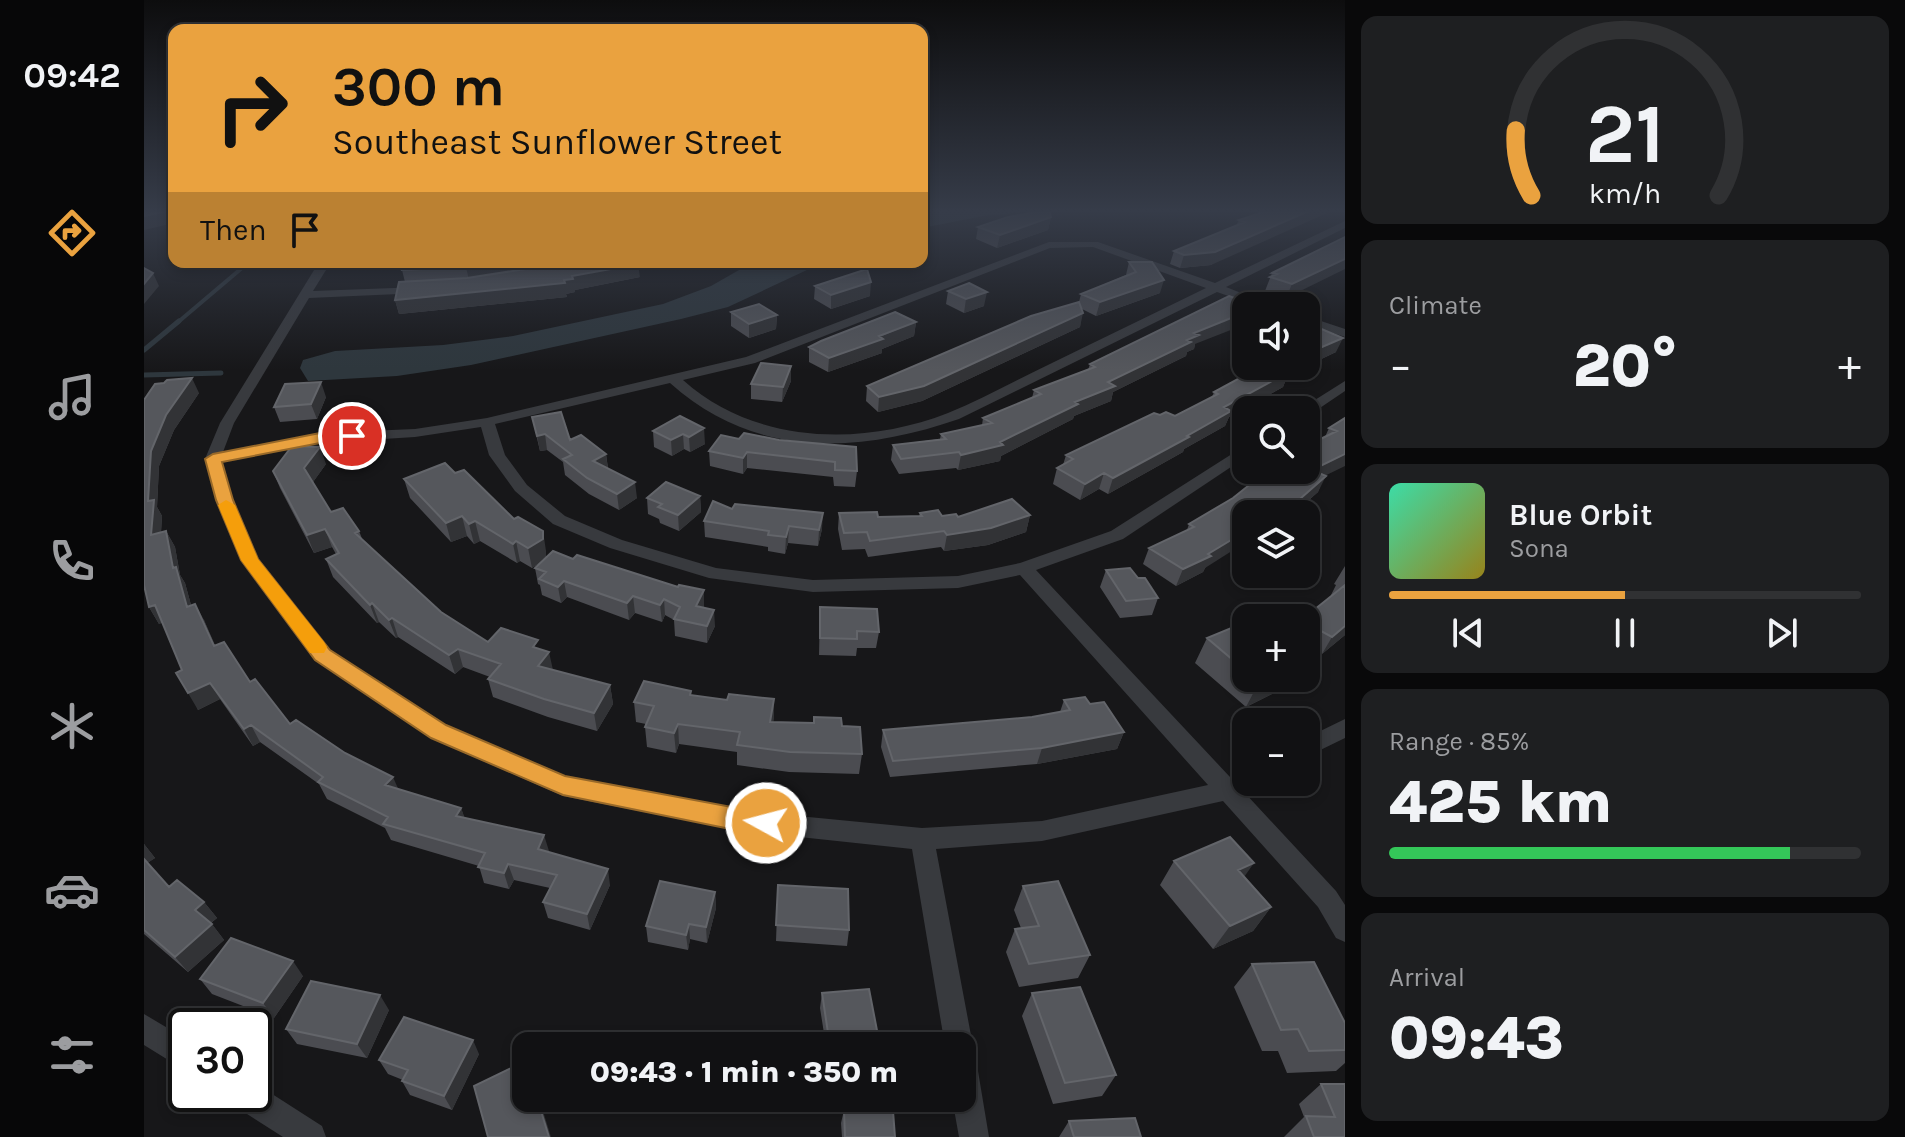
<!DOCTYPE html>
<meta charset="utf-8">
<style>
:root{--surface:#111113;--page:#1e1f21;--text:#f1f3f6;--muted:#9c9da0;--line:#303133;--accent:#eaa23f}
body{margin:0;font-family:Karla,sans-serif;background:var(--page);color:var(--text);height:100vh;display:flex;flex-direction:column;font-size:30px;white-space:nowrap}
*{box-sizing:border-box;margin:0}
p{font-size:26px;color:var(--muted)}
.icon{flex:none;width:44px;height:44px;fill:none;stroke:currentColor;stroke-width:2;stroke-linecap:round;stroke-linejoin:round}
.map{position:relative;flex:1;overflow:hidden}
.side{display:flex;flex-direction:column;gap:16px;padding:16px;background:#09090a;width:560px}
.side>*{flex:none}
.banner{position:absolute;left:24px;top:24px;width:760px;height:244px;border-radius:16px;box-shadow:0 4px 12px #0003,0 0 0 2px var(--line);background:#eaa23f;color:#111;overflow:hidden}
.fabs{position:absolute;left:1088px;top:292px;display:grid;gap:16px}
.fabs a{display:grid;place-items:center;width:88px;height:88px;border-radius:16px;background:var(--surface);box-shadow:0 4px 12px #0003,0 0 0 2px var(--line);font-size:40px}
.speed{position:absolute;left:24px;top:1008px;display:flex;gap:16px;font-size:40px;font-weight:700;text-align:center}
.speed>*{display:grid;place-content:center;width:104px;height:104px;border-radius:50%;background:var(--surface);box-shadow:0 4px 12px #0003,0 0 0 2px var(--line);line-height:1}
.speed .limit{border:4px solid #111;border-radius:12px;background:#fff;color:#111}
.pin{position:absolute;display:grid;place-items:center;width:68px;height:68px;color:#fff;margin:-34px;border:4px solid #fff;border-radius:50%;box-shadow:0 2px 8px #0007}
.me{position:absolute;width:88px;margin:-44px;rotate:277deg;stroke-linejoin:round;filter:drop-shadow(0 0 6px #0008)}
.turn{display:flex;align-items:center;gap:28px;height:168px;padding:0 32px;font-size:36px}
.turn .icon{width:104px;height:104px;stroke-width:2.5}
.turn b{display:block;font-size:56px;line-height:68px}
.then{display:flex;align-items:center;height:76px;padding:0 32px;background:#0003;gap:16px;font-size:30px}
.big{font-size:60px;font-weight:800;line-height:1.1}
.side .widget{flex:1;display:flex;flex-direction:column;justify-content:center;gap:12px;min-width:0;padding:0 28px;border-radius:16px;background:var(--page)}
.side .dial{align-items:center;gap:0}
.dial svg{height:208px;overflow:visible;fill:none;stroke:var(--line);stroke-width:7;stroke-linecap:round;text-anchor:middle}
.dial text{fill:var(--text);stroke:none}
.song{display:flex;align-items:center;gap:24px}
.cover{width:96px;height:96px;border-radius:12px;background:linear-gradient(135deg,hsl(160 70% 55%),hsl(50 70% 35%))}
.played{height:8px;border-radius:4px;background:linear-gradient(90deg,var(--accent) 50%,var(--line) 50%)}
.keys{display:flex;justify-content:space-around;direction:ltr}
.heat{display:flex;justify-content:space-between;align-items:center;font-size:44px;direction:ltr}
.charge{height:12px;border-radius:6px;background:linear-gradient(90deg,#34c759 85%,var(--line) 0)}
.trip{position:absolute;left:368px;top:1032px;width:464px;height:80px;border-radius:16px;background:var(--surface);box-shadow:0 4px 12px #0003,0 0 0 2px var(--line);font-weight:800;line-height:80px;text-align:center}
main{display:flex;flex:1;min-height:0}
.dock{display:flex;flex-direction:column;width:144px;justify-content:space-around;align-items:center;background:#070708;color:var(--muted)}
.dock .icon{width:56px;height:56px}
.dock .active{color:var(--accent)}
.dock b{font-size:36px;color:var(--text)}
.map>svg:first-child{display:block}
.water{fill:#2e373d}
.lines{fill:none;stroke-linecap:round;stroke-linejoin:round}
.stream-far1{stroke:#2e373d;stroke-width:4}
.stream{stroke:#2e373d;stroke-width:5}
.minor{fill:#383a3e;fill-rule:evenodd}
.wall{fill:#4b4c51}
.shaded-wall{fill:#323336}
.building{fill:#55575c;stroke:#63656a;stroke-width:2}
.route{fill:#eaa23f;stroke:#986929;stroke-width:2}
.slow{fill:#f59e0b}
</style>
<main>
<nav class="dock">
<b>09:42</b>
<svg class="icon active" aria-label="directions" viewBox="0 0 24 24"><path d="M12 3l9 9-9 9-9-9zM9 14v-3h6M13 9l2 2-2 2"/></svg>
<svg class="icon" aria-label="music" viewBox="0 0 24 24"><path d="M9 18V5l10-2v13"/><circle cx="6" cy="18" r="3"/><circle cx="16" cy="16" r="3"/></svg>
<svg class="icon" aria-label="phone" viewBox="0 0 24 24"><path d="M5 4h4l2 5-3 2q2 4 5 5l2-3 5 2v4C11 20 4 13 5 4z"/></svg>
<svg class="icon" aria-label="climate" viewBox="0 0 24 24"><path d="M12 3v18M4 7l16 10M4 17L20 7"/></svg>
<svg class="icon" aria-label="car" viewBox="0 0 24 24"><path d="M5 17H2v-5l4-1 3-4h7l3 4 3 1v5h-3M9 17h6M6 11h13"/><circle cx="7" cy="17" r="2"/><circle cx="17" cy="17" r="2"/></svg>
<svg class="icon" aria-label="filters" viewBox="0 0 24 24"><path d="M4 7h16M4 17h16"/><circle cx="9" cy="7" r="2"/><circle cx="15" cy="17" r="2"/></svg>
</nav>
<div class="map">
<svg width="1201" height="1137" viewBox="0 0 1201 1137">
<rect width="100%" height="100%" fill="#171719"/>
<path class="water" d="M778,210H899L839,216L778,228Z
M609,262H680L584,307L537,319L327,365L253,376L164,381L156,368L159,360L191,351L299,345L369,336L519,304L567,286Z"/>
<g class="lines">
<path class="stream-far1" d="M33,323L105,262"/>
<path class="stream" d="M0,350L35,321
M0,375L77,373"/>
<path class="minor" d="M1201,221V228L1082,287L1130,306H1113L1073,292L815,419C713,454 611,459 526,383L351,424L361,455L383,485L421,516L478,540L572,568L669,580L814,576L876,563L967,531L1102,445V457L979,539L892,570L1086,777L1102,770V782H1112L1100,792L1192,891L1201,905V942L1192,938L1174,907L1079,801L898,841L792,849L829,1046L826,1054L833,1065L845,1137H815L808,1098H818V1046H801L768,849L591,830L419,796L287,738L172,660L97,560L72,500L61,459L76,423L175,262H187L169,291L277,287L283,290L277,293L165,298L90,423L79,452L176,433L271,429L343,418L602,357L905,242H954L1071,283ZM949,247L1062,288C1011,313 959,338 908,363C874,379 839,399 804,413C717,447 610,444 539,380L611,363L906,248ZM337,427L345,455L371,491L409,524L466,548L565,578L669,592L814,588L876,575L1064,785L898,821L778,828L591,810L422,777L303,726L186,650L114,558L88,500L78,462L176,443L271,437Z
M1162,316L1201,329V337L1162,324Z
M1201,381V391L1167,414L1162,415V410H1155Z
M1201,719V738L1162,757V738Z
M0,1014L42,1039V1071L0,1045Z
M111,1083L178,1126L182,1137H139L89,1105L85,1094H110Z"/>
</g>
<path class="wall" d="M1126,210L1067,265L1036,268L1026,264L1030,251L1092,226L1095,220Z
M907,217L904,230L853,248L832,239L834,227Z
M1201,237L1142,298L1121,291L1128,273Z
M260,262L496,277L431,290V292L422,294L423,297L255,314L251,300L261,282L258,270Z
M985,262L1016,293L952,316L938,309L936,327L778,401L734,412L722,401L723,386L935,302L937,294L982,275Z
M671,286L726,296L687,309L670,299Z
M804,291L840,306L820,313L802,304Z
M587,312L633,315L632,329L605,338L587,326Z
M772,322L770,336L738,349V353L684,372L665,362V347Z
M1162,334L1192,352L1169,363L1165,371L1141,382L1139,387L1085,417L1081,426L1040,449L1039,452L964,494L955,489L936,500L909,484L913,468L919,465L922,455L1016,415L1031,416L1068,397L1070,392L1095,378L1099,368Z
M1051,344L1050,349L1043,352L1042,356L969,392L967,401L930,416L929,419L857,456L856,461L814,470L812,468L755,474L747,460L749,445L796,439L797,434L838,425L839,418L888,398L890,390L944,370L946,364Z
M647,366V381L638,402L607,399V384Z
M55,393L30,430L15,466L13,507L18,516L17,532L22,531L31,547L36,575L41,583L47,605L60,620L71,646L146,724L254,789L317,808L320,817L405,851L404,852L466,885L446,930L404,918L399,902L406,888L370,880L365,889L340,883L335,866L247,840L241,828L183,799L175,784L116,742L109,746L76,699L54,710L18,622L15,624L5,607L0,400Z
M182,397L173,419L136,422L130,407Z
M536,416L561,444L546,452L540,449L528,456L510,447L509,431Z
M388,417L426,440L462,454L464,468L493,498L475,510L445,494L421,475L419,462L403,450L396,451Z
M1201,418L1174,492L1149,514H1102L1061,568L1059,572L1032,586L999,564L1005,548L1043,530L1045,524L1089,498L1181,437L1185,428Z
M595,439L635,440L713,471L711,487L690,486L689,477L603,468L599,474L566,466L565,451Z
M182,464L169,482L187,512L215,531L219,541L297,612L344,642L396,649L408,670L466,685L469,704L453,731L404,717L349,697L344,679L346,677L319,667L311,674L254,637L252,638L235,622L233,623L189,577L182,559L192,554L188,547L170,553L136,488L129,471Z
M311,473L402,551V557L560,607L571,626L563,643L531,636L530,620L521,615L518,622L491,613L485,620L423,597L417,603L398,595L396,585L394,584L391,568L396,563L388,568L376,561L373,563L336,541L330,544L323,536L307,542L266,498L260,479Z
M556,496L557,512L535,531L516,523L515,519L504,514L503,498Z
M588,509L678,529L674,546L644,543L641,554L624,551V547L561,537L560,521Z
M695,513L734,517L775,516L776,513L814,517L886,515L882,532L844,545L800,551L797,547L724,557L721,549L698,550L694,529Z
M1201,566V635L1178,654L1162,645V618L1188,595H1187L1192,585L1190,584Z
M962,570L994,578L1014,598L1008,615L976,618L956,587Z
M676,607L735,632L732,648H713L712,656L675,655Z
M1102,622V678H1150L1146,685L1102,707L1051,663L1063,638Z
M547,691V695L629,722L698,726L718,754L715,774L645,772L593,765V752L535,744L532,753L503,747L501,727L502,724L492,722L490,702Z
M920,700L946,704L980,732L973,749L893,764L746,777L737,747L739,730L888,717L916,712Z
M0,844L11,858L3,863L25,887L60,902L73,918L67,923L80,940L44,972L0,934Z
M1030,861L1100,877L1127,907L1109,931L1069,949L1016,885Z
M634,885L705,930L703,946L632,941Z
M879,886L946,955L934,978L875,987L862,952L871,929L877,928L870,910Z
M571,892L572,908L563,943L546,939L544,950L504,942L502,926Z
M1108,964L1201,1023V1063L1192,1071L1143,1073L1134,1051H1118L1090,987Z
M159,976L130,1018L68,994L56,979Z
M678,993L736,1046H682L676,1008Z
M888,993L972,1075L958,1096L909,1104L878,1016Z
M245,1010L223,1058L153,1044L142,1029Z
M335,1054L308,1110L266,1095L258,1081L259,1080L244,1074L235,1060Z
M1177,1084L1201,1137H1140L1160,1117L1155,1104Z
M700,1110L751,1137H698L697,1123Z
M925,1121L997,1137H915Z"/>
<path class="shaded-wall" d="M30,210V223L0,230V216Z
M1167,210H1190L1067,265L1036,268L1040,255Z
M907,217L904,230L853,248L856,235Z
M1201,259V269L1142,298L1148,284Z
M354,262H434L325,280L322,267Z
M494,264L496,277L431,290V292L422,294L423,297L255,314L251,300L420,280L428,276Z
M9,273L15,286L0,304V284Z
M1020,280L1016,293L952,316L956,302Z
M727,282L726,296L687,309V295Z
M843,292L840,306L820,313L822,299Z
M1102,312V324L1051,344L1050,349L1043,352L1042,356L969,392L967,401L930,416L929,419L857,456L856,461L814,470L817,455L856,442L1050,333Z
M939,313L936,327L778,401L734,412L735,397Z
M633,315L632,329L605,338V324Z
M772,322L770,336L738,349V353L684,372L685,358Z
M1199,338L1192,352L1169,363L1165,371L1141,382L1139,387L1085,417L1081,426L1040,449L1039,452L964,494L969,478L1043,436L1080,407L1140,370L1150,366H1162V358L1164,353Z
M647,366V381L638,402L639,387Z
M48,378L55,393L30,430L15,466L13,507L18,516L16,551L7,535L4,501L7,451L22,415Z
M177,382L182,397L173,419L167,404Z
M560,428L561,444L546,452L545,437Z
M401,434L403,450L396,451L393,436Z
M539,434L540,449L528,456L527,440Z
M176,447L182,464L167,485L160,468Z
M603,452V468L599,474V458Z
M462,454L464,470L449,461Z
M1201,454V466L1160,486L1168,470Z
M960,473L955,489L936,500L941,484Z
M1182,476L1174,492L1149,514H1138Z
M491,482L493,498L475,510L473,494Z
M556,496L557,512L535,531L534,515Z
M679,513L678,529L674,546L675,530Z
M886,515L882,532L844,545L800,551L803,535Z
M318,516L323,536L307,542L302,523Z
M331,521L336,541L330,544L325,524Z
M645,526L644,543L641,554L642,537Z
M181,529L188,547L170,553L163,535Z
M22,531L31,547L36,575L41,583L52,623L43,607L29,568Z
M399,531L402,551V558L388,568L384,548Z
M1102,531V542L1061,568L1059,572L1032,586L1039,569Z
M372,541L376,561L373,563L369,544Z
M420,581L423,597L417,603L414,587Z
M560,590V607L553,622L552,606Z
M489,596L491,613L485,620L483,603Z
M520,599L521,615L518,622L516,605Z
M228,603L235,622L233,623L226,605Z
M51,604L60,620L79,663L70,646Z
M11,605L21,622L15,624L5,607Z
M570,610L571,626L563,643V626Z
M248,618L254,637L252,638L245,620Z
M1201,626V635L1178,654L1188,637Z
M314,649L319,667L311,674L305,655Z
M405,652L409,670L394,666Z
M1123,678H1150L1146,685L1102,707L1115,682Z
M66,683L76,699L54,710L44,693Z
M466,685L469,704L453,731L450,713Z
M630,699V719L626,742V722Z
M534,724L535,744L532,753L530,733Z
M107,725L116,742L109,746L100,729Z
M980,732L973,749L893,764L898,748Z
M249,777L256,793L241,785Z
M317,808L323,824L312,816Z
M400,835L405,851L398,865L394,849Z
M0,844L11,858L2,864L0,861Z
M1110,863L1093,887L1094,870Z
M364,864L370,880L365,889L360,873Z
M464,869L466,885L446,930L443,914Z
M571,892L572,908L563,943L562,927Z
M60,902L73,918L63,926L51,910Z
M1127,907L1109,931L1069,949L1086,926Z
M68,924L80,940L44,972L31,957Z
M545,924L546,939L544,950L542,935Z
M149,961L159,976L130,1018L119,1003Z
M236,995L245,1010L223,1058L213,1044Z
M329,1040L335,1054L308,1110L300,1096Z
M393,1098H395L407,1137H405Z"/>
<path class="building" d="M0,210H29L0,216Z
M905,210L907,217L856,235L834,227L864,217Z
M1126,210H1167L1071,252L1040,255L1030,251L1101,222L1095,220Z
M1201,237V259L1148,284L1126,277L1133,274L1128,273Z
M260,262H354L322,267L258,270Z
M427,262H492L494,264L428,276L429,279L420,280L421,283L251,300L255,282L323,278Z
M985,262H1008L1020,280L956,302L937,294L992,272Z
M0,268L9,273L0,284Z
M723,269L727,282L687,295L671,286Z
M825,283L843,292L822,299L804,291Z
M1085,296L1111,306H1102V312L1050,333L1055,335L1043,340L1047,342L964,382L971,386L931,402L934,404L856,442L859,445L817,455L815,452L757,459L749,445L802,439L797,434L848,423L839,418L897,394L890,390L951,367L946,364Z
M935,302L939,313L780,386L735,397L723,386L887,316Z
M615,304L633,315L605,324L587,312Z
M751,312L772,322L735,336L739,339L685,358L665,347L677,341Z
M1175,328L1199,338L1164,353L1172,356L1162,361V334Z
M617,363L647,366L639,387L607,384Z
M1103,366H1150L1140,370L1145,372L1080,407L1087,411L1043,436L1045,437L969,478L960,473L941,484L913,468L929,459L922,455L1010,413L1016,415L1022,412L1031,416L1074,394L1070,392L1107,372L1099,368Z
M48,378L22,415L7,451L4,501L10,500L7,535L22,531L29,568L32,567L43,607L51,604L70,646L80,642L106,682L111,679L146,724L152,720L201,753L249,777L241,785L317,808L312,816L400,835L394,849L464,869L443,914L399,902L413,875L364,864L360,873L334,867L341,853L239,824L244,817L174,782L179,777L107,725L100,729L66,683L44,693L32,673L38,670L11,605L5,607L0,585V400L11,384L20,383L23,380Z
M177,382L167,404L130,407L141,384Z
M417,412L426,440L437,435L462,454L449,461L491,482L473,494L443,478L419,459L428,455L401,434L393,436L388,417Z
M536,416L560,428L545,437L539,434L527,440L509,431Z
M1201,418V454L1168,470L1182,476L1140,513L1138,514H1102V531L1064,554L1067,556L1039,569L1005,548L1050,527L1045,524L1089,498L1124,470H1162V446L1193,431L1185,428Z
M600,433L635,440L712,447L713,471L691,470V462L603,452L599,458L565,451L577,435L595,439Z
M148,446L176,447L160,468L187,512L199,508L215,531L211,533L297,612L344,642L357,628L394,640L389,647L405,652L394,666L466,685L450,713L400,699L344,679L357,664L314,649L305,655L248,618L245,620L228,603L226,605L182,559L195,553L181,529L163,535L129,471Z
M301,463L311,473L320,470L370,519L374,517L399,531V539L384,548L372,541L369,544L331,521L325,524L318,516L302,523L260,479Z
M522,482L556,496L534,515L514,507L518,504L503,498Z
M868,499L886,515L847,528L803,535L800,531L726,541L723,532L700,533L695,513L733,512L734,517L778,516L776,513L794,510L798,516L812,514L814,517Z
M569,501L588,509L591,504L679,513L675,530L645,526L642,537L624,535L625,531L560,521Z
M409,551L429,559L433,555L534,587L535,585L560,590L552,606L570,610L563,626L530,619L536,607L520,599L516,605L489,596L483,603L420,581L414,587L395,579L402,572L391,568Z
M986,568L994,578H1001L1014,598L982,601L962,570Z
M1201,585V626L1188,637L1162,623V618H1160Z
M676,607L733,609L735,632L713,631V639L676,638Z
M1102,622V671L1063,638Z
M1111,678H1123L1115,682Z
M500,681L547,691L546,695L583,700L585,694L630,699L626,722L670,723V717L697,718L698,726L716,727L718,754L646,752L593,745L596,732L534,724L530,733L501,727L510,706L490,702Z
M941,697L946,704L960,702L980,732L898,748L749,761L739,730L888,717L926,710L920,700Z
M1086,837L1110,863L1094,870L1127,907L1086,926L1030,861Z
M0,859L25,887L33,880L60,902L51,910L68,924L31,957L0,930Z
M516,881L571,892L562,927L545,924L542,935L502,926Z
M914,881L946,955L885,964L871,929L895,926L879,886Z
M634,885L704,889L705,930L632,925Z
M87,938L149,961L119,1003L56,979Z
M1170,962L1201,1023V1050L1165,1051L1154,1029L1137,1030L1108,964Z
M167,981L236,995L213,1044L142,1029Z
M936,987L972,1075L921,1083L888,993Z
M725,989L736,1046H686L678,993Z
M260,1017L329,1040L300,1096L258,1081L264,1070L235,1060Z
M382,1061V1098H393L405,1137H344L330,1086Z
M1177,1084H1201V1137H1170L1162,1116L1191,1117Z
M700,1110L749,1111L751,1137H701Z
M991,1118L997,1137H930L925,1121Z"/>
<linearGradient id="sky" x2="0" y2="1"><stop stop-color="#0d0d0e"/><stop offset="0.57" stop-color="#363c49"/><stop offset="1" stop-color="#363c49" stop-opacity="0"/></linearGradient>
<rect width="1201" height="370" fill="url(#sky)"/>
<path class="route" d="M208,432L215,436L213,440L176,443L78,462L89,500L114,559L186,650L302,725L421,776L631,815L634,823L631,830L622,833L591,830L419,795L287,738L171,660L97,560L72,500L61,459L69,454L176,433Z"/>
<path class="slow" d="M82,500L91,505L114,559L180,642L183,647L180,653H166L97,560L74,505Z"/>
</svg>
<div class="fabs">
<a><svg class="icon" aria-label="sound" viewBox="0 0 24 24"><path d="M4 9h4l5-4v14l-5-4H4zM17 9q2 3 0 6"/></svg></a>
<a><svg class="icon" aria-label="search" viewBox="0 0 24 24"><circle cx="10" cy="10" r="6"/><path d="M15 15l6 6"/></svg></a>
<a><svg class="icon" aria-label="layers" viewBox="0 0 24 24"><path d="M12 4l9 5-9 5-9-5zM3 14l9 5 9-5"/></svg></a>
<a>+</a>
<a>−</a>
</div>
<div class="speed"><div class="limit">30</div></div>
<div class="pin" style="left:208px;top:436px;background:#d93025"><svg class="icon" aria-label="arrive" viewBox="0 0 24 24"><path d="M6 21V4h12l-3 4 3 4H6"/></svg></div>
<svg class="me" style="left:622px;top:823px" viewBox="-20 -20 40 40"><circle r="17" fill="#eaa23f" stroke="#fff" stroke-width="3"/><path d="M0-11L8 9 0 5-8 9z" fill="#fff"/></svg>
<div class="trip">09:43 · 1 min · 350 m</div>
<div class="banner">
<div class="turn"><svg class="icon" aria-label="right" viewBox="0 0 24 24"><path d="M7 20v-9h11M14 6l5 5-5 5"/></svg><div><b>300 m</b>Southeast Sunflower Street</div></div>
<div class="then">Then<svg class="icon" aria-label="arrive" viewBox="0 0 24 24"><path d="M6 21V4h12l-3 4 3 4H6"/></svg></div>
</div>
</div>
<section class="side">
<div class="widget dial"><svg viewBox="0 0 100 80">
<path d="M14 69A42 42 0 1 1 86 69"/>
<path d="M14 69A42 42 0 0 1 8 44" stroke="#eaa23f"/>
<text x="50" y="56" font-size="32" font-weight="700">21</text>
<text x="50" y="72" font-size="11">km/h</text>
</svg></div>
<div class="widget"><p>Climate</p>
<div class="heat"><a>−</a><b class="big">20°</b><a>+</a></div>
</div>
<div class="widget">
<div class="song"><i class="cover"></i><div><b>Blue Orbit</b><p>Sona</p></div></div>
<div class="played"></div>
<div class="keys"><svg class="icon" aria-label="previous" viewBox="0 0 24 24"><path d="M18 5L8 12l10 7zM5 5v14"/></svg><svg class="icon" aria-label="pause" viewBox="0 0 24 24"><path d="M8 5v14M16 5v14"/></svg><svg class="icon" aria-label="next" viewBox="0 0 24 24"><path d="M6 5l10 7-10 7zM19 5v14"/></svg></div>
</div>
<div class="widget"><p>Range · 85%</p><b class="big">425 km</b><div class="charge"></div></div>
<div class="widget"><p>Arrival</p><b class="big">09:43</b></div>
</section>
</main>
